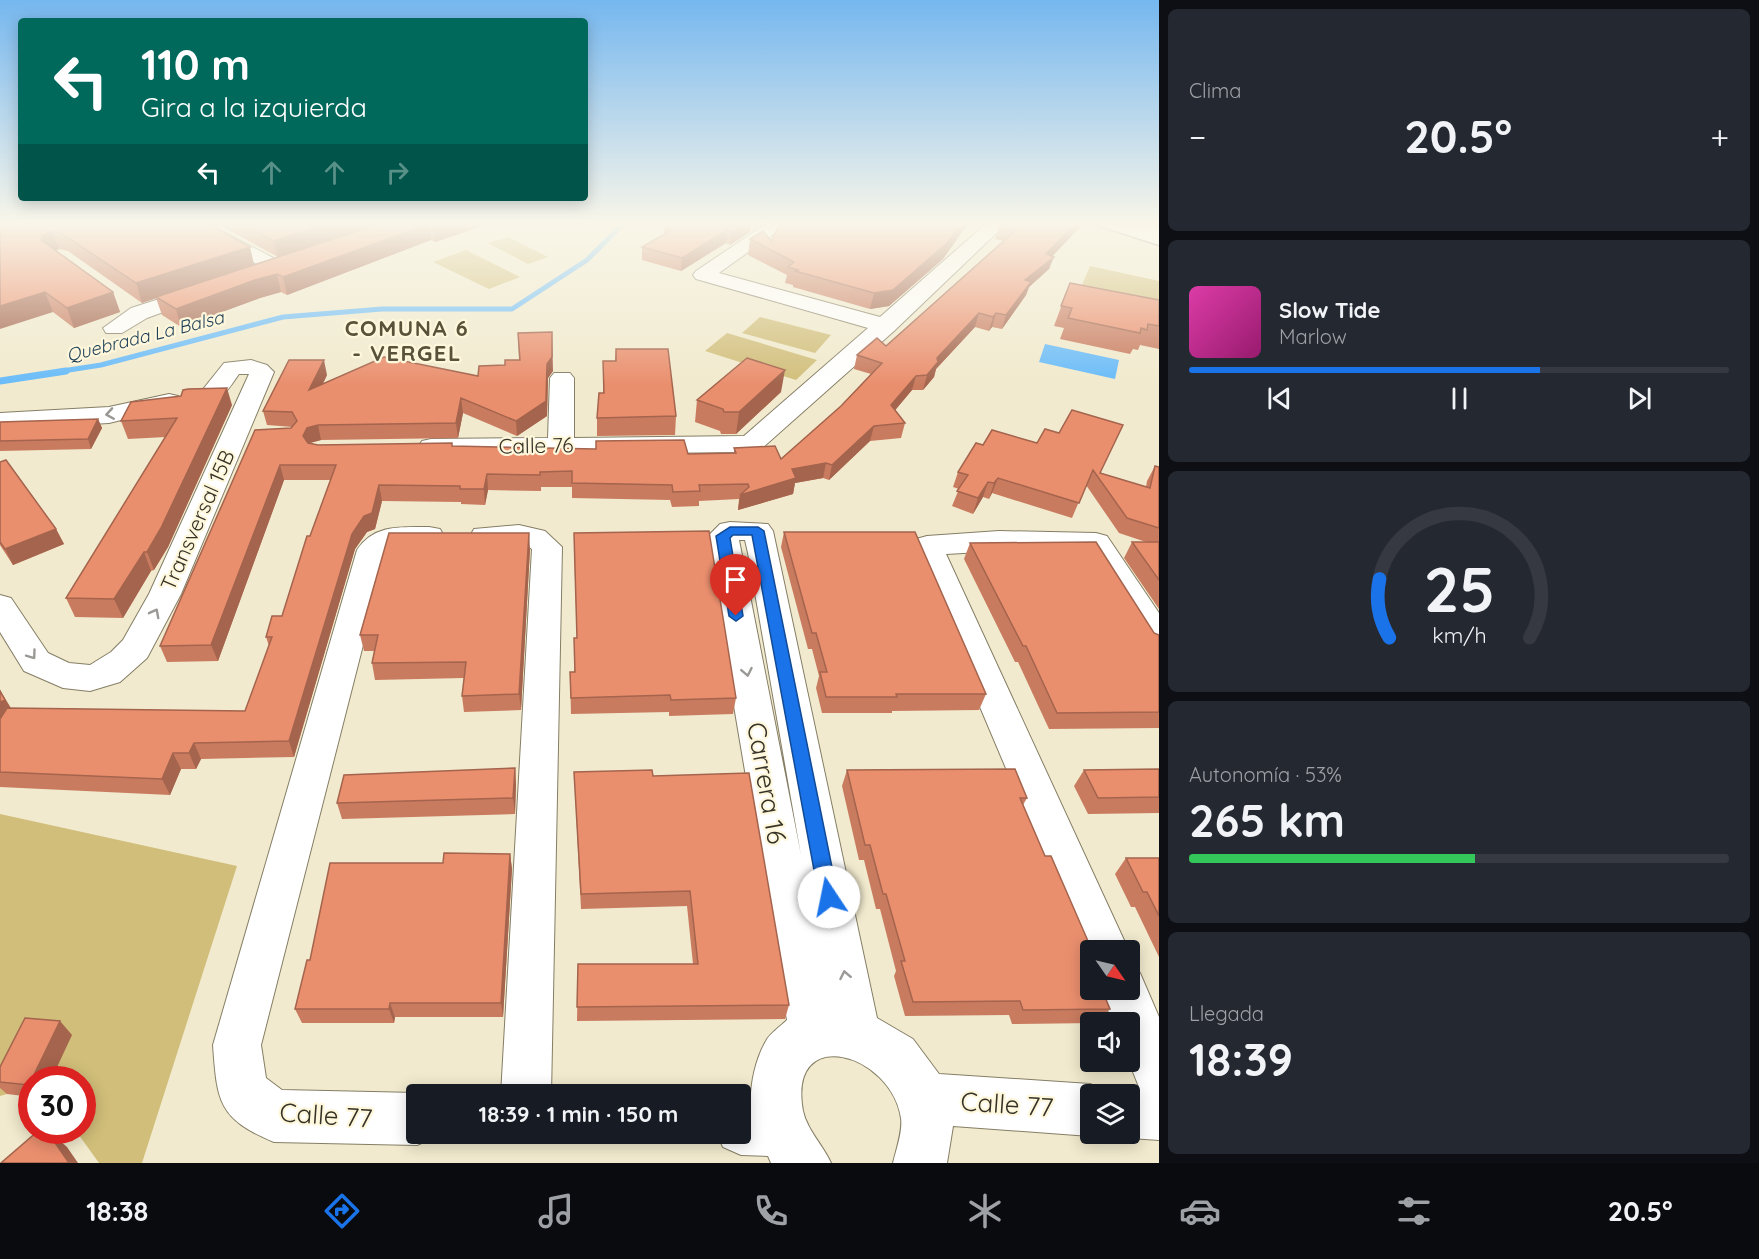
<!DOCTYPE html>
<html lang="es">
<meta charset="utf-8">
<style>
:root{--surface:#171b24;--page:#242831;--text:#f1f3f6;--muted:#9ea1a6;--line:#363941;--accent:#1a73e8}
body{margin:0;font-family:Quicksand,sans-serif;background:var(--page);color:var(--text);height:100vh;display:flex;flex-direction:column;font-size:22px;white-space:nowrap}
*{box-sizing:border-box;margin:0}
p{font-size:20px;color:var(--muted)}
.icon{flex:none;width:33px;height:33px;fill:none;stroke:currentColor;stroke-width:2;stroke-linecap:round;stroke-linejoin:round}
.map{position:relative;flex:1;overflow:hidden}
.side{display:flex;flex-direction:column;gap:9px;padding:9px;background:#0d0f14;width:600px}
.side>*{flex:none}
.banner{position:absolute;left:18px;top:18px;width:570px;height:183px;border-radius:6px;box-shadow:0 3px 15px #0003;background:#00695c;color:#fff;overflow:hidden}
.needle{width:39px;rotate:124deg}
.tools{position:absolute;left:1080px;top:940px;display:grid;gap:12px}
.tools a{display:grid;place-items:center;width:60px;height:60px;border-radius:6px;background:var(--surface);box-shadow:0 3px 15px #0003;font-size:30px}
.speed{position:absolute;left:18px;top:1066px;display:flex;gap:12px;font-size:30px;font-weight:700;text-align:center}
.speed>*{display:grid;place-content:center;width:78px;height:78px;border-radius:50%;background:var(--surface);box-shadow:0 3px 15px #0003;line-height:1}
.speed .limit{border:9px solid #d22;background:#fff;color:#111}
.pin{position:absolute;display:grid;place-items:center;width:51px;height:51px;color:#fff;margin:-62px -26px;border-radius:50% 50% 50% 0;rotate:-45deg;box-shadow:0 0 6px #0007}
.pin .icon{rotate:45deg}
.me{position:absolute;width:66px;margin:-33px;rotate:349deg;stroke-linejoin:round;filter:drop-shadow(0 0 4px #0008)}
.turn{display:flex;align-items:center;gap:21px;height:126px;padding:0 24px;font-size:27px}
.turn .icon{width:78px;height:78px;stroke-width:2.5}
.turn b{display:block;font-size:42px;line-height:51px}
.lanes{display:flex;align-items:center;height:57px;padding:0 24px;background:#0003;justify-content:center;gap:30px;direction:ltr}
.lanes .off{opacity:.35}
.big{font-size:45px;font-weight:700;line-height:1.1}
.side .tile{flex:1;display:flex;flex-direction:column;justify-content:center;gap:9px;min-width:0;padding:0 21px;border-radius:9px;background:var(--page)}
.side .dial{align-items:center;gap:0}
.dial svg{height:156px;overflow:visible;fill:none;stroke:var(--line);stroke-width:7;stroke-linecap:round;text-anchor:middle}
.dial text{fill:var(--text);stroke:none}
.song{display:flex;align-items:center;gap:18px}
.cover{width:72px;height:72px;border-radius:9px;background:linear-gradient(135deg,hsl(320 70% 55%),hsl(320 70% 35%))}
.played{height:6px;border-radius:3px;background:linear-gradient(90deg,var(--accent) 65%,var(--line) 65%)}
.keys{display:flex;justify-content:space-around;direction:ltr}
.heat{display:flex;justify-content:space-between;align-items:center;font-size:33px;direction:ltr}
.charge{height:9px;border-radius:4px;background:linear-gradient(90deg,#34c759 53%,var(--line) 0)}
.trip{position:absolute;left:406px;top:1084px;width:345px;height:60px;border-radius:6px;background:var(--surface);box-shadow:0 3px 15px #0003;font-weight:700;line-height:60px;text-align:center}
.menu{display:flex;height:96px;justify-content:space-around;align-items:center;background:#090b0e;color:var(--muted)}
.menu .icon{width:42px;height:42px}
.menu .active{color:var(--accent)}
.menu b{font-size:27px;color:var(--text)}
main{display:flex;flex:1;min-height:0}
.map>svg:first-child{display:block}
.green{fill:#d1be7a}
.water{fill:#68bbf9}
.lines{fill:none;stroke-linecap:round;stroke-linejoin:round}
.stream-far1{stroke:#68bbf9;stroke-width:5}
.stream{stroke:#68bbf9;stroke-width:7}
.street-casing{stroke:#857e65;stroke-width:2}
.secondary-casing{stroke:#857e65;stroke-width:3}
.street{fill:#fff;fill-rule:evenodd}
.secondary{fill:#fff;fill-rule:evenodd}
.wall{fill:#c97b5f}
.shaded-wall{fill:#a4644d}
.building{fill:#ea8f6e;stroke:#a4644d;stroke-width:1.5}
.oneway{stroke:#9a9894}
.route{fill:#1a73e8;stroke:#114b97;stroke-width:1.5}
.labels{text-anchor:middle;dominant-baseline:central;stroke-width:4.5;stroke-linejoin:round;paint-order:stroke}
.far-water-label{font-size:18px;font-style:italic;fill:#193c56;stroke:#fff7db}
.street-label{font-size:21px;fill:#353228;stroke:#fff7db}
.far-district-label{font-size:22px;font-weight:bold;letter-spacing:1.5px;fill:#58523a;stroke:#fff7db}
.near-street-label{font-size:26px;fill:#353228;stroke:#fff7db}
</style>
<main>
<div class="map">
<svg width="1159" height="1163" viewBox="0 0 1159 1163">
<rect width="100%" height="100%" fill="#f1eace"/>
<path class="green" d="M508,237L548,257L528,264L488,243Z
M466,250L520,277L489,289L433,262Z
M1090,266L1159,281V315L1077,297Z
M760,317L831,335L815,353L742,333Z
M727,333L817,360L796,380L705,351Z
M0,814L237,866L142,1163H99L76,1131H82V1080H51L38,1032L7,1094L0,1096Z"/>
<path class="water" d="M1045,344L1119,360L1115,379L1039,362Z"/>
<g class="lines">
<path class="stream-far1" d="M56,372L101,365L283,317L382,309H512L587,260L625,222"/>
<path class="stream" d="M0,381L66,371"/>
<defs>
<path id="street" d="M769,222H790L719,273L880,317L988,222H1008L894,331L760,450L751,452L431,455L422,453L418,447L422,441L431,439L548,438L550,378L554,373H570L574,378V438L744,436L868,328L696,279L693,275L696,271Z
M1111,222L1159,225V235L1111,230L1108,226Z
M214,227L283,263L286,267L283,271H269L208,236L205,232L208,228Z
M200,286L207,288L210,292L207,296L147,318L122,333H106L103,328L131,308Z
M251,360L267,365L274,372L181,594L147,658L120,682L90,691L63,688L24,671L0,632V595L11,598L48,653L69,663L90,665L111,652L123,640L149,594L249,374H239C229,388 222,403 203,398L200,393L224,363Z
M169,394L178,396L181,401L178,406L109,423L0,429V413L109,407Z
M730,522L768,524L773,531L877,1018L913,1039L939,1074L1090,1084L1108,1092L1110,1095H1090V1134H1094L1090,1136L953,1126L947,1163H893C896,1150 903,1131 901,1118C891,1053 787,1023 803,1111C807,1130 823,1145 831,1163H771L768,1156L741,1155L723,1147L717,1134H741V1103H751C750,1084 756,1058 766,1041C770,1033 780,1027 787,1020L715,593L708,536L720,524ZM739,540H745L748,553L801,855Z
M519,525L545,531L562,547L551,1095H501L532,549C515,538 493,548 474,543L470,536L474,529Z
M429,527L440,529L444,536L440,543L395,546L387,551L261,1045L266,1078L282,1090L417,1093L422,1095H417V1134H437L435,1137L417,1145L274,1142C218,1119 217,1101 213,1045L357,550C374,524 401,527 429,527Z
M999,531L1096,533L1107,536L1159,613V651L1147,648L1087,552L999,551L946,554L1129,951H1090V967L912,546L916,539L927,536Z
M1130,969L1140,973L1159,1017V1140L1130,1138L1121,1134H1130V1095H1111L1130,1086L1139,1087L1129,1062L1130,1023H1113L1100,990H1130Z"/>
<path id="secondary" d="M1098,222H1126L1159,233V245L1100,226Z"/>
</defs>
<use href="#street" class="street-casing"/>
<use href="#secondary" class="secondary-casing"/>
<use href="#street" class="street"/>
<use href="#secondary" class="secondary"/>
</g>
<path class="wall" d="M0,222L250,247L254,265L278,257L214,222H491L465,232L435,242L431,240L287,295L281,292L260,298L181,327L162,315L156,298L142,303L68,251L59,249L56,251L113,292L120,312L74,328L53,312Z
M674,222H751L750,232L730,245L726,243L681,271L642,260V247L664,235V229Z
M781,222H969L943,259L889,306L870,309L793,287V285L785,283L787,275L748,255L750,239L771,241Z
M1005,222H1085L1052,256L1049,269L1029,287L1026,295L1002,329L992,327L989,331L975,327L936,369L934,377L923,390H912L895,410L905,423L901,438L870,441L829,480L823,478L795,483L793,494L738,510L739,499L699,501V506L672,507L670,500L572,498V487H541V491L488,490L485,505L461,504V502L382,501L375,529L367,532L355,549L294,757L201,759L196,769H181L170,795L0,787V690L11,708L245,711L269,646L266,637L282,616L331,480H284L218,661L167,662L160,646L293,427L267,425L263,411L327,375L322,385L478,376L519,360L518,333L553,371L548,378L547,416L517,436L463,413L458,438L321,440L310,443L318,445L452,443V446L688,454L734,453V448L781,459L841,406L871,374L854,369L857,355L886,346L1004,241L995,239L999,227Z
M1070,283L1159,300V349L1140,345L1138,350L1133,349L1130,354L1060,339L1064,328L1054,326Z
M616,349L676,416L675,435L597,436V418L603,393V361H615Z
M781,392L736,434H721L720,431L695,422L697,400Z
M232,405L168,547L154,570L151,571L123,618L75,617L66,598L166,437L128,439L121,421Z
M98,419L102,428L91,449L0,451V422Z
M992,430L1100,473L1146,487L1147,481L1155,466L1159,467V609L1124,558L1132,542H1146L1119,533L1086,485L1072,518L992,493L989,499L983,497L973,514L952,506L959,489L953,487L958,472L983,445Z
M0,462L56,529L64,544L13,565L0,545Z
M784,532L986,694L979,710L892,711V713H822L816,688L819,676L812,649H808L781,547Z
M970,543L1154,633L1159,635V728L1049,729L1018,662H1015L964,559Z
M530,549L521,710L464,712L462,696L464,678L375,680L372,663L374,651H364L360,635Z
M574,549L736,698L733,714L669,716V712L571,714L570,672H574L577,638Z
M515,768L516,784L515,814L342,819L337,803Z
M1159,769V813L1088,814L1074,786L1084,770Z
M847,770L1027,798L1023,805L1045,856L1091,948L1087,953L1110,1009L1097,1023L1012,1024L1009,1015L905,1016L894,976L896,971L880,909H876L864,860H859L842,786Z
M574,772L653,776L789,1005L785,1019L577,1021L578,964H693L687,906L581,909Z
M510,854L512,869L503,1017H395L394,1023H302L295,1009L310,960L443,863Z
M1126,858H1159V957L1135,907H1131L1115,874Z
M72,1035L32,1080V1097L7,1094L0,1088V1067Z"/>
<path class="shaded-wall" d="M333,222H385L278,258L274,241Z
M444,222H491L465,232L435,242L433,225Z
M747,222H751L750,232L730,245L732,233Z
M962,222H969L943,259L889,306L870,309L874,293Z
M1077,222H1085L1043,266L1054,257L1049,269L1029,287L1026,295L1002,329L1006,315L1025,280L1046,254Z
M429,224L431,240L287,295L283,277Z
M727,230L726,243L681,271L682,258Z
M52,231L59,249L49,255L41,240L42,236Z
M250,247L254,265L142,303L136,283Z
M277,274L281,292L260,298L181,327L176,309L255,280Z
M45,292L53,312L0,329V306Z
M113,292L120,312L74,328L67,308Z
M979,313L975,327L936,369L934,377L923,390L927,375L937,358Z
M996,313L992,327L989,331L993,317Z
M552,332L553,371L548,378L547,416L517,436L516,421Z
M324,360L327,375L313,405L309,390Z
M785,370L781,392L736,434L739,412Z
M916,376L912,390L887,420L891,405Z
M227,388L232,405L168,547L154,570L147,552Z
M461,398L463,413L458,438L456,423Z
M98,419L102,428L91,449L88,439Z
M318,425L321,440L310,443L306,451L303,436L307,428Z
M874,426L870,441L829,480L832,465Z
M826,463L823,478L795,483L793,494L738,510L740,495L792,469Z
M280,465L284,480L218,661L211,645Z
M487,474L488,490L485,505L484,489Z
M998,478L992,493L989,499L994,483Z
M988,482L983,497L973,514L978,498Z
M379,485L382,501L375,529L367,532L355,549L294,757L289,741L352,534Z
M56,529L64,544L13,565L5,549Z
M529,533L530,549L521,710L519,694Z
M144,552L151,571L123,618L114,599Z
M0,690L15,716L0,724Z
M194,743L201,759L196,769L189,753Z
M173,753L181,769L170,795L162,779Z
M515,768L516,784L515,814L513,798Z
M510,854L512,869L503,1017L501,1003Z
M390,1003L395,1017L394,1023L389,1009Z
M60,1021L72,1035L51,1080H32V1087L29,1085Z
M47,1131H49L67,1147L78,1163H69Z"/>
<path class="building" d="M0,222H205L250,247L136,283L61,233L52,231L42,236L41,240L113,292L67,308L45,292L0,306Z
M240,222H333L274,241Z
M385,222H444L433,225L429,224L283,277L277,274L255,280L176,309L156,297Z
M674,222H748L732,233L727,230L682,258L642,247L670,231L664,229Z
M781,222H962L947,243L893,290L874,293L795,271L798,270L788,267L794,262L750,239L763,231L771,241Z
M1005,222H1077L1046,254L1054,257L1025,280L1031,282L1006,315L996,313L993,317L979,313L937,358L938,362L927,375L916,376L891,405L905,423L874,426L832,465L826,463L792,469L796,478L740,495L749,487L748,484L699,485L700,491L673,492L672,485L572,483V471L540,472V475L487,474L484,489H460V486L379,485L372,513L364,516L352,534L289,741L194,743L189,753H173L162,779L0,772V719L7,708L245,711L272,637H266L272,616H282L307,536H310L336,465H280L211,645L160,646L255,430L291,428L297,421L292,412L263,411L289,360H324L309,390L384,357L478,376L479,366L505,365V360H520L518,333L552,332V357L547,364L546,401L516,421L461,398L456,423L318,425L307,428L303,436L308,443L318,445L452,443V446L596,449V441L684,440L688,454L736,453L734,448L775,446L781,459L841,406L882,363L857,355L877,338L886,346L1016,230L999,227Z
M1070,283L1159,300V326L1148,324L1147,330L1141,328L1140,333L1068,318L1072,308L1061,306Z
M616,349H668L676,416L597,418L599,393H604L603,361H616Z
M747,358L785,370L739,412H724L723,409L697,400Z
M227,388L161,528L147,552H144L114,599L66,598L177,418L121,421L131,402L181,396L183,390L188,389Z
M1072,410L1123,425L1100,473L1150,488L1155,466L1159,467V528L1127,518L1093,470L1079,503L998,478L994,483L988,482L978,498L957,491L968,475L958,472L976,443L983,445L992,430L1037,443L1045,429L1059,433Z
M98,419L88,439L0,441V422Z
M6,460L56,529L5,549L0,542V462Z
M709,531L736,698L671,700L670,695L571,698L570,672H575L574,638H577L574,533Z
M784,532H915L986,694H896L897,697H826L820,672H827L816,633H812Z
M389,533H529L519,694L462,696L466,662L372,663L378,635H360Z
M1096,542L1154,633L1159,635V712L1057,713L1026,646H1023L970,543Z
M1132,542H1159V580Z
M0,691L5,700L0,702Z
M515,768L513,798L337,803L344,775Z
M1015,769L1027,798H1020L1045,856H1051L1091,948H1084L1090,963V990H1102L1110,1009L1023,1010L1020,1001L913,1002L901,961H905L886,894H883L870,845H865L847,770Z
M1159,769V797L1098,798L1084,770Z
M652,770L653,776L749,773L789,1005L577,1007L578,964H698L690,891L581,894L574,772Z
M444,853L510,854L501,1003H390L389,1009H295L307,960H310L330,863H443Z
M1126,858H1159V916L1147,892H1143Z
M25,1018L60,1021L29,1085L0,1082V1067Z
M38,1131H47L69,1163H1Z"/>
<defs><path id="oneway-chevron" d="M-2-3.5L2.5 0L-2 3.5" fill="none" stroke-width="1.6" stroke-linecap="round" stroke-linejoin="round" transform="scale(1.5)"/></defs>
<g class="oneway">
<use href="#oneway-chevron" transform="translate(110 414) rotate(171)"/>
<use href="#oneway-chevron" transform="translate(155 613) rotate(-62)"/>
<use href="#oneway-chevron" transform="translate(32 655) rotate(54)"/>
<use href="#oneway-chevron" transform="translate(747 672) rotate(79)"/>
<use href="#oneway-chevron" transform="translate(845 975) rotate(-101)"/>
</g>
<linearGradient id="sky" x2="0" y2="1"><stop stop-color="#75b7ef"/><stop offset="0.58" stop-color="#f9f6e9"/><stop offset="1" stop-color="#f9f6e9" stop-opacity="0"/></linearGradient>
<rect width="1159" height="385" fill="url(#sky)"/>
<path class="route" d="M730,527H758L764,531L838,897L835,903L829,905L822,903L819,897L752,535H733L730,538L743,616L736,621L729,616L716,536Z"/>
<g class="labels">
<g class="far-water-label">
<text transform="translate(145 336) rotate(-14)">Quebrada La Balsa</text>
</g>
<g class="street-label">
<text transform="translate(536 445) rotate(-1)">Calle 76</text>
<text transform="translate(197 520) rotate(-66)">Transversal 15B</text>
</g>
<g class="far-district-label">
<text x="407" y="328">COMUNA 6<tspan x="407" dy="25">- VERGEL</tspan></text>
</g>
<g class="near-street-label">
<text transform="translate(767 783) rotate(80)">Carrera 16</text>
<text transform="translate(1007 1104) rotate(4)">Calle 77</text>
<text transform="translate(326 1115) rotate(4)">Calle 77</text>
</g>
</g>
</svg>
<div class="tools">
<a><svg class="needle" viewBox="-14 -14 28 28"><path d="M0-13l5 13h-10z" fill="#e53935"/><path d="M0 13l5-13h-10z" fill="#9ea1a6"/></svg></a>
<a><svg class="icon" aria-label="sound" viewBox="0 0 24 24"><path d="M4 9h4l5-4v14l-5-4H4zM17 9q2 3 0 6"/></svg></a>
<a><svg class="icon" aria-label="layers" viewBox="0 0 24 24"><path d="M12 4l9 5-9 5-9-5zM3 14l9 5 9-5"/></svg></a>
</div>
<div class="speed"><div class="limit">30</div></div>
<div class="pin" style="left:736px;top:616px;background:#d93025"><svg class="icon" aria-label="arrive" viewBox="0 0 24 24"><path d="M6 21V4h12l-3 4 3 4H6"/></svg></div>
<svg class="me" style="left:829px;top:897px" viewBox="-20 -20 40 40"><circle r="19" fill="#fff"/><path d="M0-13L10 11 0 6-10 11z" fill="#1a73e8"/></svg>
<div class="trip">18:39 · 1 min · 150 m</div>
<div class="banner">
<div class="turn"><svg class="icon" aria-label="left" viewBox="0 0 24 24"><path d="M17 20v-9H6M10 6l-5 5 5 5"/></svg><div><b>110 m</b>Gira a la izquierda</div></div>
<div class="lanes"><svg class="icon" aria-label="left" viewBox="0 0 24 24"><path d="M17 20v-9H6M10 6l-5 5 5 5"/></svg><svg class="icon off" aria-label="ahead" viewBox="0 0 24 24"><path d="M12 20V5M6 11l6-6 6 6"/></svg><svg class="icon off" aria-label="ahead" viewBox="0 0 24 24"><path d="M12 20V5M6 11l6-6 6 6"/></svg><svg class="icon off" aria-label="right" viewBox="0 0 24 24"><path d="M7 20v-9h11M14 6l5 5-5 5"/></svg></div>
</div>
</div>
<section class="side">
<div class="tile"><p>Clima</p>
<div class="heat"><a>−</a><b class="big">20.5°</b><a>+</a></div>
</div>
<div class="tile">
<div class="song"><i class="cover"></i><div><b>Slow Tide</b><p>Marlow</p></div></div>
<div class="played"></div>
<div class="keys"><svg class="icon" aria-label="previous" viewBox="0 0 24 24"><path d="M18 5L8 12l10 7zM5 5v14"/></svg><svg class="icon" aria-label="pause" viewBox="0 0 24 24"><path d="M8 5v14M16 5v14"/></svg><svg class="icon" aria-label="next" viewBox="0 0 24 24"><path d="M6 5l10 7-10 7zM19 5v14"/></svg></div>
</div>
<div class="tile dial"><svg viewBox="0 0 100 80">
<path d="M14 69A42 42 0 1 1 86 69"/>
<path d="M14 69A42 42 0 0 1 9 39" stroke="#1a73e8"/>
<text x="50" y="56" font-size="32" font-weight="700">25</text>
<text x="50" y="72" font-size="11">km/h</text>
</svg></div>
<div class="tile"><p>Autonomía · 53%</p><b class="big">265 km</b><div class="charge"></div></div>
<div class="tile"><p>Llegada</p><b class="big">18:39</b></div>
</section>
</main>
<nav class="menu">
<b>18:38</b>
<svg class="icon active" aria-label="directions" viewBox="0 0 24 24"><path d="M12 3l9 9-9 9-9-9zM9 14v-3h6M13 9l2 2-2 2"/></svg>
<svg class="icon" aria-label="music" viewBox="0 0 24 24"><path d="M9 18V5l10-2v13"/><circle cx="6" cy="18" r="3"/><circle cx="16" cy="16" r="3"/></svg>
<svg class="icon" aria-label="phone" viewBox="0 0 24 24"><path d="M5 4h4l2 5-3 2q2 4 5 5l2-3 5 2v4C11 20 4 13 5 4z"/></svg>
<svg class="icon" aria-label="climate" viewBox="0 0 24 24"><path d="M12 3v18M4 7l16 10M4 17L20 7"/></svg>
<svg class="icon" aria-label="car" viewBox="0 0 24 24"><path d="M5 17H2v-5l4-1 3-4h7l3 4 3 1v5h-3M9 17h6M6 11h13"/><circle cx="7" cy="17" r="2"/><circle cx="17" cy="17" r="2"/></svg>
<svg class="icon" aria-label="filters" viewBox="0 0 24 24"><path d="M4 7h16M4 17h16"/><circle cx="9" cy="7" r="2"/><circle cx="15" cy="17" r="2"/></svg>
<b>20.5°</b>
</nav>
